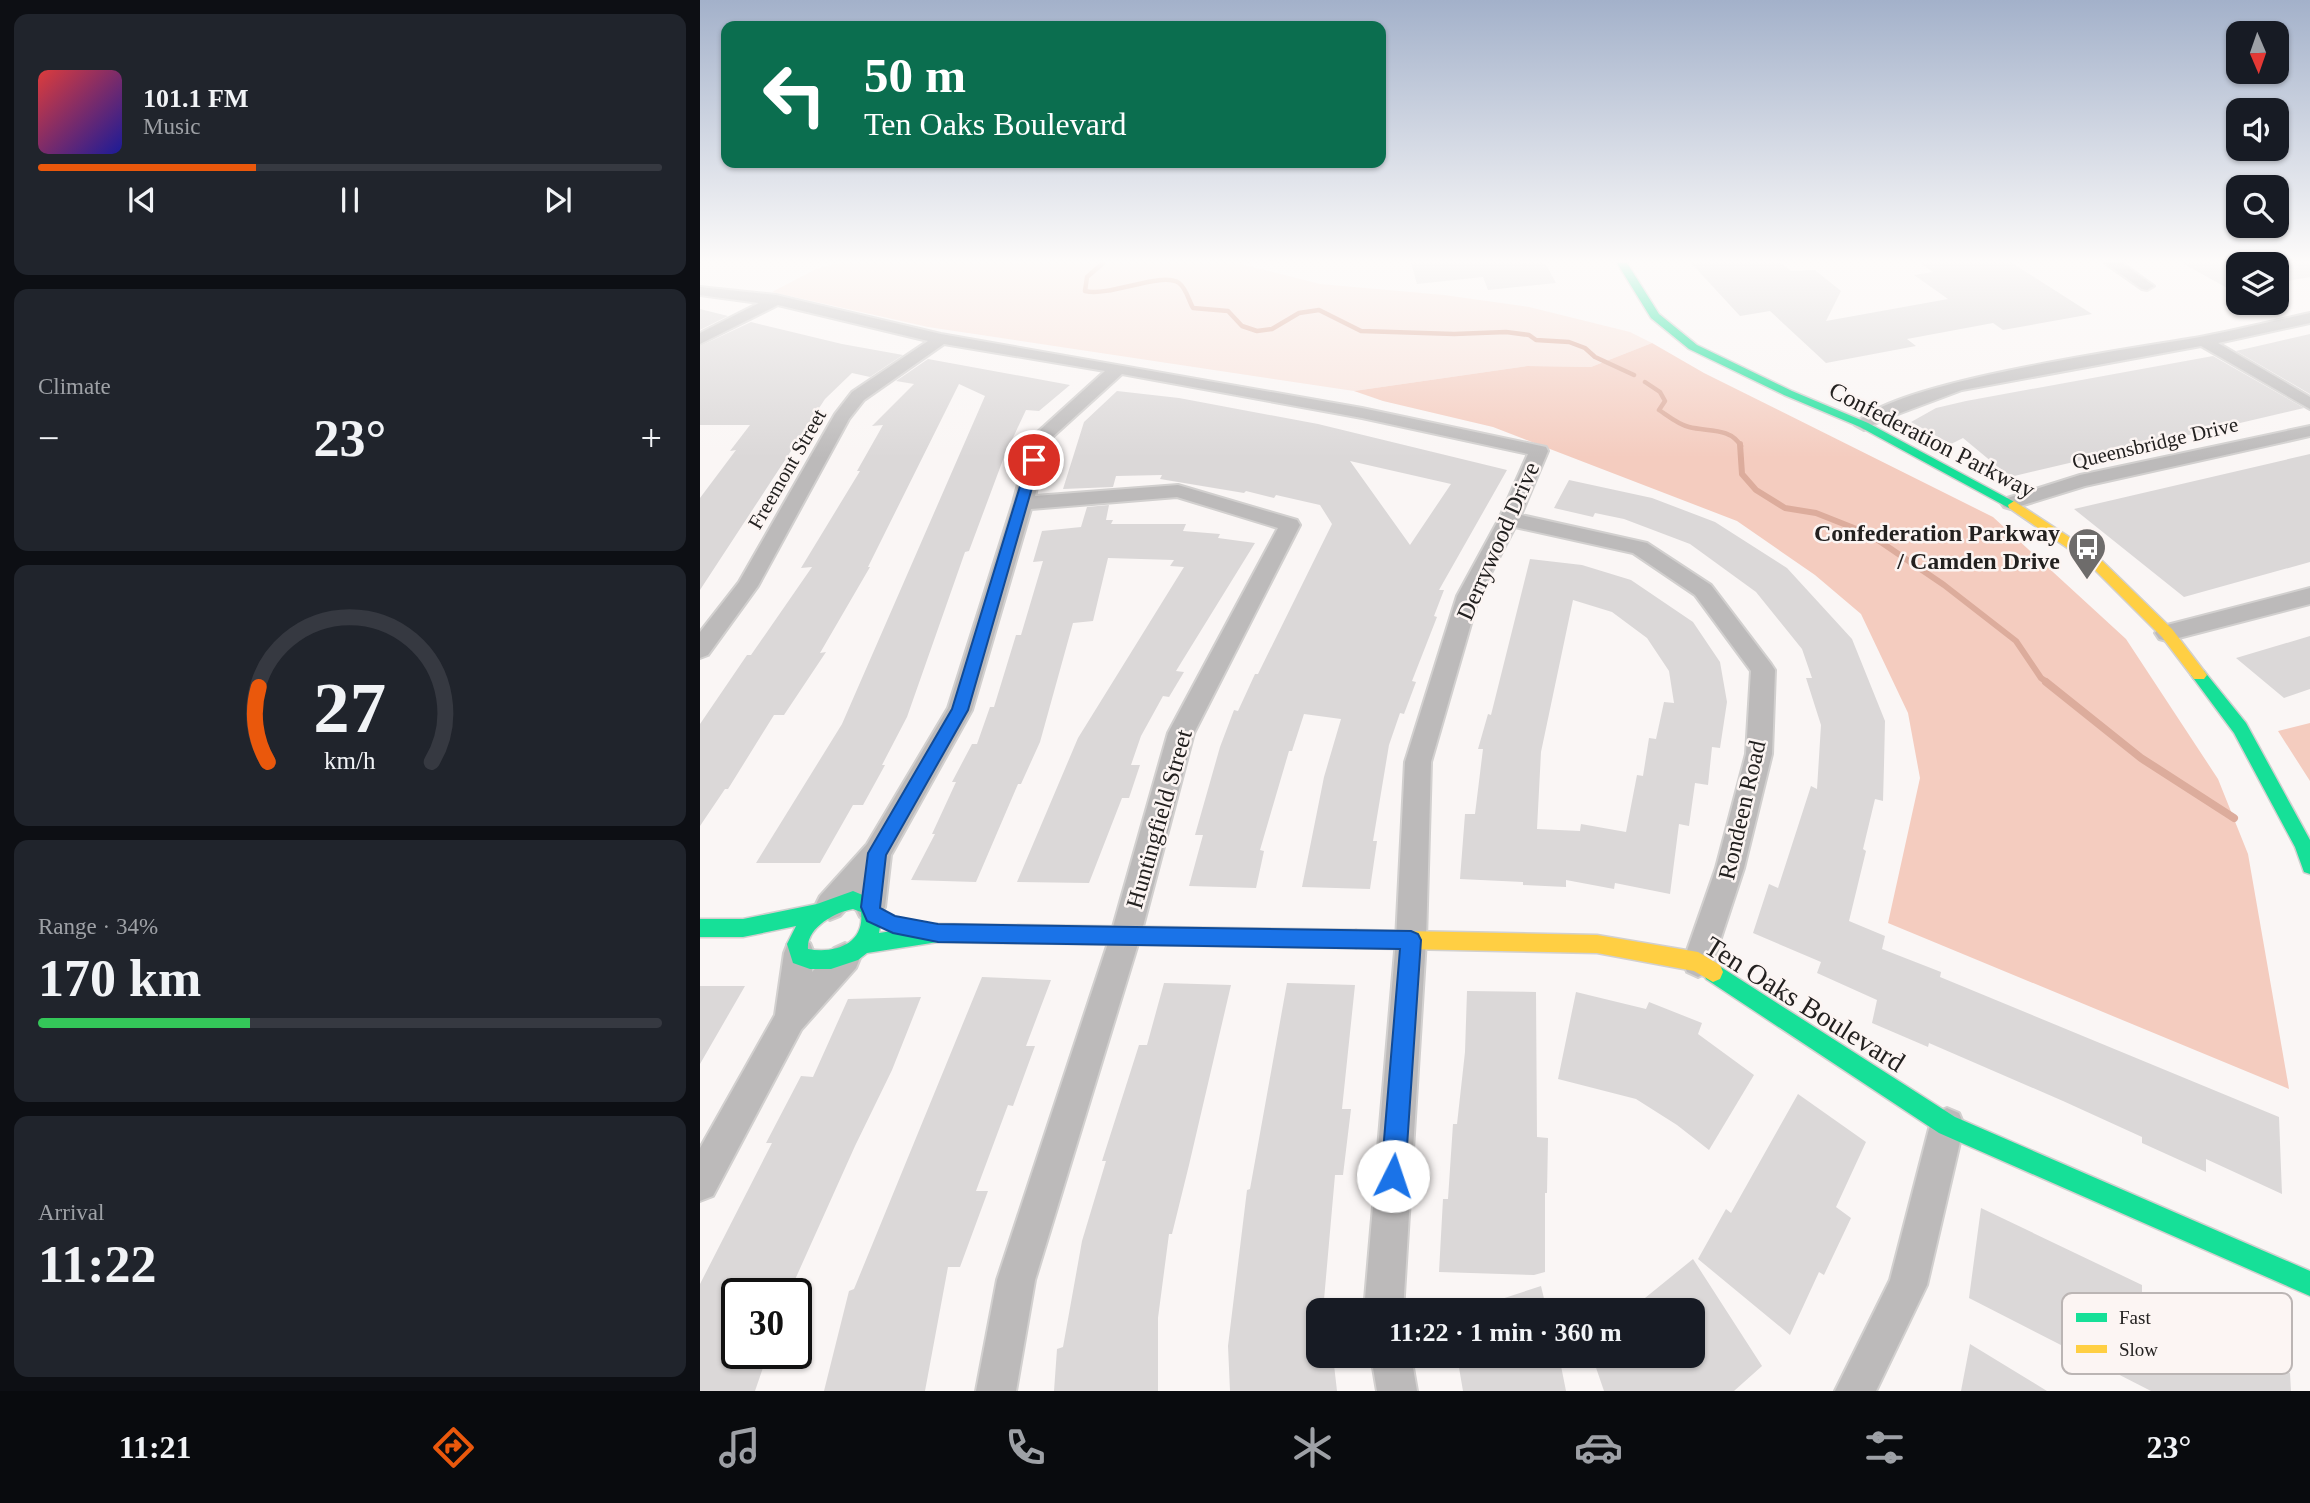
<!DOCTYPE html>
<meta charset="utf-8">
<style>
:root{--surface:#171b24;--page:#20242c;--text:#f1f3f6;--muted:#9ea1a6;--line:#363941;--accent:#ea580c}
body{margin:0;font-family:"Times New Roman",serif;background:var(--page);color:var(--text);height:100vh;display:flex;flex-direction:column;font-size:26px;white-space:nowrap}
*{box-sizing:border-box;margin:0}
p{font-size:23px;color:var(--muted)}
.icon{flex:none;width:38px;height:38px;fill:none;stroke:currentColor;stroke-width:2;stroke-linecap:round;stroke-linejoin:round}
.map{position:relative;flex:1;overflow:hidden}
.side{display:flex;flex-direction:column;gap:14px;padding:14px;background:#0d0f14;width:700px}
.side>*{flex:none}
.banner{position:absolute;left:21px;top:21px;width:665px;height:147px;border-radius:14px;box-shadow:0 2px 5px #0004;background:#0b6e4f;color:#fff;overflow:hidden}
.needle{width:46px;rotate:178deg}
.tools{position:absolute;left:1526px;top:21px;display:grid;gap:14px}
.tools a{display:grid;place-items:center;width:63px;height:63px;border-radius:14px;background:var(--surface);box-shadow:0 2px 5px #0004;font-size:35px}
.speed{position:absolute;left:21px;top:1278px;display:flex;gap:14px;font-size:35px;font-weight:700;text-align:center}
.speed>*{display:grid;place-content:center;width:91px;height:91px;border-radius:50%;background:var(--surface);box-shadow:0 2px 5px #0004;line-height:1}
.speed .limit{border:4px solid #111;border-radius:10px;background:#fff;color:#111}
.pin{position:absolute;display:grid;place-items:center;width:60px;height:60px;color:#fff;margin:-30px;border:4px solid #fff;border-radius:50%;box-shadow:0 2px 7px #0007}
.me{position:absolute;width:77px;margin:-38px;rotate:4deg;stroke-linejoin:round;filter:drop-shadow(0 0 5px #0008)}
.turn{display:flex;align-items:center;gap:24px;height:147px;padding:0 28px;font-size:32px}
.turn .icon{width:91px;height:91px;stroke-width:2.5}
.turn b{display:block;font-size:49px;line-height:60px}
.big{font-size:52px;font-weight:800;line-height:1.1}
.side .widget{flex:1;display:flex;flex-direction:column;justify-content:center;gap:10px;min-width:0;padding:0 24px;border-radius:14px;background:var(--page)}
.side .dial{align-items:center;gap:0}
.dial svg{height:182px;overflow:visible;fill:none;stroke:var(--line);stroke-width:7;stroke-linecap:round;text-anchor:middle}
.dial text{fill:var(--text);stroke:none}
.song{display:flex;align-items:center;gap:21px}
.cover{width:84px;height:84px;border-radius:10px;background:linear-gradient(135deg,hsl(0 70% 55%),hsl(240 70% 35%))}
.played{height:7px;border-radius:4px;background:linear-gradient(90deg,var(--accent) 35%,var(--line) 35%)}
.keys{display:flex;justify-content:space-around;direction:ltr}
.heat{display:flex;justify-content:space-between;align-items:center;font-size:38px;direction:ltr}
.charge{height:10px;border-radius:5px;background:linear-gradient(90deg,#34c759 34%,var(--line) 0)}
.trip{position:absolute;left:606px;top:1298px;width:399px;height:70px;border-radius:14px;background:var(--surface);box-shadow:0 2px 5px #0004;font-weight:800;line-height:70px;text-align:center}
.menu{display:flex;height:112px;justify-content:space-around;align-items:center;background:#090b0e;color:var(--muted)}
.menu .icon{width:49px;height:49px}
.menu .selected{color:var(--accent)}
.menu b{font-size:32px;color:var(--text)}
main{display:flex;flex:1;min-height:0}
.map>svg:first-child{display:block}
.green{fill:#f8e3dc}
.forest{fill:#f4ccbf}
.lines{fill:none;stroke-linecap:round;stroke-linejoin:round}
.stream-far2{stroke:#dcac9c;stroke-width:4.5}
.stream-far1{stroke:#dcac9c;stroke-width:6}
.stream{stroke:#dcac9c;stroke-width:8}
.building{fill:#dbd8d8;fill-rule:evenodd}
.street-casing{stroke:#d2d0cf;stroke-width:4}
.fast-casing{stroke:#d2d0cf;stroke-width:3}
.slow-casing{stroke:#d2d0cf;stroke-width:3}
.street{fill:#bcbaba;fill-rule:evenodd}
.fast{fill:#16e098;fill-rule:evenodd}
.slow{fill:#ffcf43;fill-rule:evenodd}
.route{fill:#1a73e8;stroke:#114b97;stroke-width:2}
.labels{text-anchor:middle;dominant-baseline:central;stroke-width:5;stroke-linejoin:round;paint-order:stroke}
.far-street-label{font-size:21px;fill:#232120;stroke:#fcf5f3}
.street-label{font-size:24px;fill:#232120;stroke:#fcf5f3}
.poi-label{font-size:24px;font-weight:bold;fill:#232120;stroke:#fcf5f3;text-anchor:end}
.near-street-label{font-size:28px;fill:#232120;stroke:#fcf5f3}
.key{fill:#fcf5f3;stroke:#bbb5b4;stroke-width:2}
.key-label{font-size:19px;fill:#232120}
</style>
<main>
<section class="side">
<div class="widget">
<div class="song"><i class="cover"></i><div><b>101.1 FM</b><p>Music</p></div></div>
<div class="played"></div>
<div class="keys"><svg class="icon" aria-label="previous" viewBox="0 0 24 24"><path d="M18 5L8 12l10 7zM5 5v14"/></svg><svg class="icon" aria-label="pause" viewBox="0 0 24 24"><path d="M8 5v14M16 5v14"/></svg><svg class="icon" aria-label="next" viewBox="0 0 24 24"><path d="M6 5l10 7-10 7zM19 5v14"/></svg></div>
</div>
<div class="widget"><p>Climate</p>
<div class="heat"><a>−</a><b class="big">23°</b><a>+</a></div>
</div>
<div class="widget dial"><svg viewBox="0 0 100 80">
<path d="M14 69A42 42 0 1 1 86 69"/>
<path d="M14 69A42 42 0 0 1 10 36" stroke="#ea580c"/>
<text x="50" y="56" font-size="32" font-weight="700">27</text>
<text x="50" y="72" font-size="11">km/h</text>
</svg></div>
<div class="widget"><p>Range · 34%</p><b class="big">170 km</b><div class="charge"></div></div>
<div class="widget"><p>Arrival</p><b class="big">11:22</b></div>
</section>
<div class="map">
<svg width="1610" height="1391" viewBox="0 0 1610 1391">
<rect width="100%" height="100%" fill="#faf6f5"/>
<path class="green" d="M138,263H537L620,284L744,295L829,307L930,332L952,343L891,367L827,366L654,391L228,327L72,292L116,269Z"/>
<path class="forest" d="M952,343L1004,373L1293,517L1426,639L1518,779L1548,854L1589,1089L1188,923L1220,778L1208,713L1161,614L1115,575L1037,521L793,427L683,401L654,391L827,366L891,367Z
M1610,723V781L1578,731Z"/>
<g class="lines">
<path class="stream-far2" d="M403,263L387,277L385,291C410,297 462,271 479,283C486,288 489,301 493,308L528,311L542,326L557,331L572,329L599,313L619,310L661,331L754,334L806,332L829,335L836,340L869,342L885,348L895,357L934,375
M945,382L960,392L965,401L959,410C968,416 979,425 989,427C1008,432 1030,427 1041,446"/>
<path class="stream-far1" d="M1040,444L1042,474L1056,490L1085,508L1116,513L1169,534L1244,585L1316,641L1341,678L1348,683"/>
<path class="stream" d="M1346,682L1441,758L1534,818"/>
</g>
<path class="building" d="M711,263H845L856,283L788,290L783,277L717,284Z
M991,263H1081L1091,271L1115,270L1141,291L1126,321L1248,299L1214,275L1233,272L1220,263H1312L1392,314L1303,330L1293,323L1207,339L1216,346L1126,363L1070,311L1040,316Z
M1482,263H1538V294Z
M1577,263H1610V277L1577,283Z
M0,309L28,316L0,330Z
M51,322L142,344L203,355L170,377L152,373L125,399L0,590V498L36,450L30,451L50,425H0V346Z
M1610,334V394L1536,351L1571,343Z
M1513,356L1604,408L1310,477L1263,438L1251,444L1211,422L1236,408L1266,401Z
M228,359L370,385L339,411L326,410L304,457L269,551L265,552L207,717L182,765H185L163,805H153L120,863H56L142,724L285,396L259,384L168,567H170L120,653L126,652L84,715H74L28,789H25L0,826V724L47,655H51L112,567L101,568L160,471H157L183,425L172,426L214,384L196,381Z
M417,391L479,398L618,424L807,470L739,590H744L734,616L737,617L712,681L716,682L704,714L700,713L689,745L673,841H677L670,889L602,887L624,777L641,719L604,714L592,751H589L560,850L564,851L556,888L489,886L503,835H495L520,747L534,710L538,711L555,674H558L632,524L620,505L576,495L574,498L546,491L544,493L460,479L462,475L416,476L413,487L363,489L384,422ZM650,461L751,484L710,545Z
M1610,454V562L1484,597L1374,509Z
M869,480L952,498L1015,522L1087,568L1152,639L1185,721L1184,765L1183,801L1175,799L1163,849L1166,851L1149,921L1185,936L1182,949L1241,972L1240,977L1579,1117L1582,1194L1506,1159V1172L1442,1143V1137L1363,1101L1229,1043L1228,1047L1172,1023L1177,1000L1117,973L1121,962L1053,933L1069,884L1078,888L1111,786L1117,789L1121,725L1106,678H1112L1102,649L1056,592L990,544L924,519L895,513L893,517L854,508Z
M409,505L406,520H413L411,524H486L483,531L520,534L518,538L555,543L476,671L484,672L469,697L463,696L441,736L431,765H440L429,798H422L389,883L317,882L378,738L484,567L470,566L474,560L408,558L393,621L373,623L340,742L321,784H318L276,882L211,880L235,834H232L256,782H252L272,744H277L290,707H294L316,635H321L343,561L333,562L342,531L381,527L387,507Z
M830,559L882,565L931,580L993,622L1020,662L1027,702L1020,748L1012,747L1008,785L995,783L989,826L979,824L970,894L915,883L914,889L866,880V887L823,885V882L760,879L765,814H775L783,749H778L788,714L791,715ZM873,600L912,612L947,638L969,671L974,703L964,702L956,739L949,738L943,776L937,775L926,832L881,824L880,831L837,829L841,752Z
M1610,636V689L1584,698L1536,658Z
M282,977L351,980L326,1046H335L313,1106L308,1105L276,1191H288L260,1267H248L225,1391H124L149,1291L154,1289Z
M464,983L531,985L489,1165L472,1234H469L458,1318V1391H354L357,1349L363,1347L382,1241L406,1161H402L439,1045H447Z
M587,983L655,985L642,1109H651L643,1175H635L623,1311H618V1356H633L637,1391H530L528,1346L547,1190L550,1189Z
M0,986H45L0,1064Z
M767,991L836,992L837,1137L848,1138L847,1193H845V1272L834,1275L739,1272L743,1199H748L753,1124H757L765,1052Z
M876,992L946,1009L949,1002L1002,1023L998,1034L1054,1075L1009,1150L977,1125L936,1099L858,1079Z
M221,997L192,1070L155,1146L89,1293H37V1353H68L55,1391H0V1284L72,1143H66L101,1076L113,1077L148,999Z
M1098,1094L1166,1142L1136,1207L1151,1218L1124,1275L1119,1272L1090,1335L998,1259L1026,1209L1031,1213Z
M1281,1208L1442,1285V1302L1590,1373L1591,1391H1451L1269,1298Z
M993,1259L1062,1366L1034,1391H904L892,1356H992V1311H929Z
M841,1286L847,1311H778L777,1307Z
M1270,1344L1347,1391H1261Z
M757,1356H859L866,1391H763Z"/>
<g class="lines">
<defs>
<path id="street" d="M1405,263H1422L1454,286L1447,290L1442,289Z
M0,287L76,295L241,334L662,408L846,447L848,451L821,515L947,543L1011,585L1071,664L1075,670L1072,754L1044,868L1013,962L1009,972L998,977L987,972L983,962L1016,868L1046,754L1051,671L995,595L933,553L815,527L779,596L731,762L726,940L703,1311H664L696,940L705,762L757,596L799,519L828,454L662,418L422,374L348,441L335,496L478,485L597,520L600,525L494,733L441,934L335,1280L316,1391H276L297,1280L411,934L468,733L578,528L477,497L331,509L272,710L191,855L185,907L180,917L170,921L160,917L155,907L157,897L140,916L130,920L120,916L115,906L120,896L167,844L248,708L313,503L330,439L405,371L244,344L164,400L149,419L58,586L8,655L0,658V632L39,582L135,414L152,392L228,341L78,305L0,344V333L59,303L0,295Z
M1610,313V323L1518,343L1610,397V409L1501,346L1262,390L1182,420L1164,430L1155,425C1187,382 1438,348 1500,337C1537,330 1573,321 1610,313Z
M1610,426V436L1385,486L1311,509L1304,507L1301,503L1304,499L1380,475Z
M1610,588V604L1467,641L1459,639L1455,633L1459,627L1467,625Z
M99,938L110,943L114,953L112,972L134,948L145,943L156,948L160,958L156,968L101,1030L13,1196L0,1201V1148L75,1015L84,953L88,943Z
M1247,1108L1259,1113L1264,1125L1227,1285L1176,1391H1135L1190,1280L1230,1125L1235,1113Z
M671,1356H711L717,1391H677Z"/>
<path id="fast" d="M917,263H927L959,314L997,345L1092,391L1168,423L1320,505L1314,509L1309,508L1160,427L1084,395L989,349L951,318Z
M1499,669L1504,671L1546,723L1610,840V874L1604,872L1595,847L1534,733L1491,675Z
M153,891L177,901L181,921L179,933L238,924L656,930L663,933L666,939L663,945L656,948L238,942L167,953L158,960L131,969H110L93,963L87,944L96,926L43,937H0V919H43L117,904ZM153,909L161,912C165,944 135,954 108,949C106,928 135,912 153,909Z
M1013,962L1255,1117L1610,1271V1296L1239,1133L1006,979L1003,972L1006,965Z"/>
<path id="slow" d="M1314,501L1395,554L1472,629L1504,671L1507,675L1504,679H1494L1462,637L1385,560L1309,508L1308,505Z
M656,930L897,935L998,952L1020,965L1023,972L1020,979L1013,982L994,971L897,953L656,948L649,945L646,939L649,933Z"/>
</defs>
<use href="#street" class="street-casing"/>
<use href="#fast" class="fast-casing"/>
<use href="#slow" class="slow-casing"/>
<use href="#street" class="street"/>
<use href="#fast" class="fast"/>
<use href="#slow" class="slow"/>
</g>
<linearGradient id="sky" x2="0" y2="1"><stop stop-color="#a3b1ca"/><stop offset="0.57" stop-color="#fdfbfa"/><stop offset="1" stop-color="#fdfbfa" stop-opacity="0"/></linearGradient>
<rect width="1610" height="458" fill="url(#sky)"/>
<path class="route" d="M334,456L340,460L268,710L186,855L180,908L195,916L238,924L711,931L718,934L721,940L705,1176L701,1184L693,1188L685,1184L681,1176L700,949L238,942L193,933L167,921L161,907L168,853L252,709L328,460Z"/>
<defs>
<symbol id="bus-pin" viewBox="-11 -11 22 30"><path d="M0 17L-7.5 6A9.5 9.5 0 1 1 7.5 6Z" fill="#6e6c6b" stroke="#fcf5f3"/><path d="M-5-6H5V4H4V6H2V4H-2V6H-4V4H-5ZM-3.5-4V0h7V-4ZM-3.5 1.2v1.5H-2V1.2ZM2 1.2v1.5H3.5V1.2Z" fill="#fff"/></symbol>
</defs>
<g fill-rule="evenodd">
<use href="#bus-pin" x="1365" y="525" width="44" height="60"/>
</g>
<g class="labels">
<g class="far-street-label">
<text transform="translate(1455 443) rotate(-13)">Queensbridge Drive</text>
<text transform="translate(87 469) rotate(-60)">Freemont Street</text>
</g>
<g class="street-label">
<text transform="translate(1232 440) rotate(27)">Confederation Parkway</text>
<text transform="translate(798 541) rotate(-66)">Derrywood Drive</text>
<text transform="translate(1042 810) rotate(-77)">Rondeen Road</text>
<text transform="translate(459 819) rotate(-74)">Huntingfield Street</text>
</g>
<g class="poi-label">
<text x="1360" y="533">Confederation Parkway<tspan x="1360" dy="28">/ Camden Drive</tspan></text>
</g>
<g class="near-street-label">
<text transform="translate(1105 1004) rotate(32)">Ten Oaks Boulevard</text>
</g>
</g>
<rect x="1362" y="1293" width="230" height="81" rx="10" class="key"/>
<rect x="1376" y="1313" width="31" height="9" fill="#16e098"/>
<rect x="1376" y="1345" width="31" height="8" fill="#ffcf43"/>
<g class="key-label">
<text x="1419" y="1324">Fast</text>
<text x="1419" y="1356">Slow</text>
</g>
</svg>
<div class="tools">
<a><svg class="needle" viewBox="-14 -14 28 28"><path d="M0-13l5 13h-10z" fill="#e53935"/><path d="M0 13l5-13h-10z" fill="#9ea1a6"/></svg></a>
<a><svg class="icon" aria-label="sound" viewBox="0 0 24 24"><path d="M4 9h4l5-4v14l-5-4H4zM17 9q2 3 0 6"/></svg></a>
<a><svg class="icon" aria-label="search" viewBox="0 0 24 24"><circle cx="10" cy="10" r="6"/><path d="M15 15l6 6"/></svg></a>
<a><svg class="icon" aria-label="layers" viewBox="0 0 24 24"><path d="M12 4l9 5-9 5-9-5zM3 14l9 5 9-5"/></svg></a>
</div>
<div class="speed"><div class="limit">30</div></div>
<div class="pin" style="left:334px;top:460px;background:#d93025"><svg class="icon" aria-label="arrive" viewBox="0 0 24 24"><path d="M6 21V4h12l-3 4 3 4H6"/></svg></div>
<svg class="me" style="left:693px;top:1176px" viewBox="-20 -20 40 40"><circle r="19" fill="#fff"/><path d="M0-13L10 11 0 6-10 11z" fill="#1a73e8"/></svg>
<div class="trip">11:22 · 1 min · 360 m</div>
<div class="banner">
<div class="turn"><svg class="icon" aria-label="left" viewBox="0 0 24 24"><path d="M17 20v-9H6M10 6l-5 5 5 5"/></svg><div><b>50 m</b>Ten Oaks Boulevard</div></div>
</div>
</div>
</main>
<nav class="menu">
<b>11:21</b>
<svg class="icon selected" aria-label="directions" viewBox="0 0 24 24"><path d="M12 3l9 9-9 9-9-9zM9 14v-3h6M13 9l2 2-2 2"/></svg>
<svg class="icon" aria-label="music" viewBox="0 0 24 24"><path d="M9 18V5l10-2v13"/><circle cx="6" cy="18" r="3"/><circle cx="16" cy="16" r="3"/></svg>
<svg class="icon" aria-label="phone" viewBox="0 0 24 24"><path d="M5 4h4l2 5-3 2q2 4 5 5l2-3 5 2v4C11 20 4 13 5 4z"/></svg>
<svg class="icon" aria-label="climate" viewBox="0 0 24 24"><path d="M12 3v18M4 7l16 10M4 17L20 7"/></svg>
<svg class="icon" aria-label="car" viewBox="0 0 24 24"><path d="M5 17H2v-5l4-1 3-4h7l3 4 3 1v5h-3M9 17h6M6 11h13"/><circle cx="7" cy="17" r="2"/><circle cx="17" cy="17" r="2"/></svg>
<svg class="icon" aria-label="filters" viewBox="0 0 24 24"><path d="M4 7h16M4 17h16"/><circle cx="9" cy="7" r="2"/><circle cx="15" cy="17" r="2"/></svg>
<b>23°</b>
</nav>
